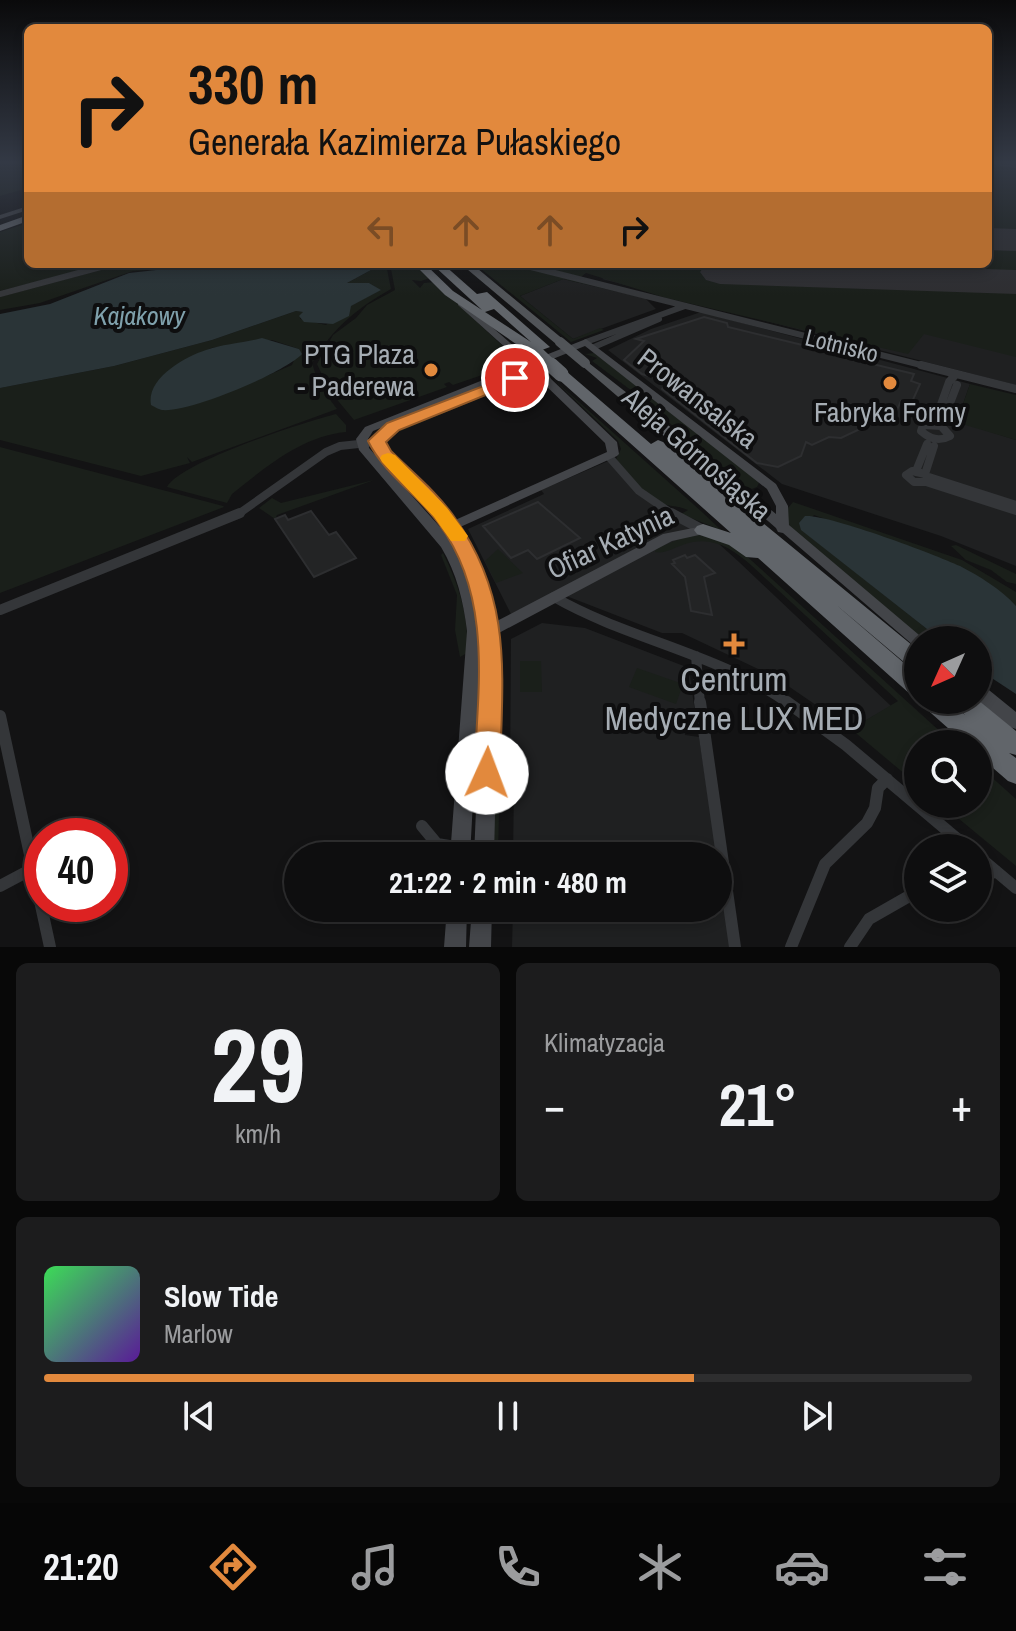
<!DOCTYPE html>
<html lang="pl">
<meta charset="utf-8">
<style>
:root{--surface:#0e0e0f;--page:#1c1c1d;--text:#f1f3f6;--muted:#9b9c9e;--line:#2e2e2f;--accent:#e2893d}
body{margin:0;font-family:"Archivo Narrow",sans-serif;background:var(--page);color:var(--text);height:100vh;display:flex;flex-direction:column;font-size:30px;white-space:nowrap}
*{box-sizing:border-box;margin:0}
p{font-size:26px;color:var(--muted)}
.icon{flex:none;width:44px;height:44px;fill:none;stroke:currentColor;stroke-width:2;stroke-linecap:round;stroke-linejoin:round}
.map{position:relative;height:947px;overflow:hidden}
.drawer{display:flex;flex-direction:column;gap:16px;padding:16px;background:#080808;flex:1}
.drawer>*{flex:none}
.guide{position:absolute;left:24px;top:24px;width:968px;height:244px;border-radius:12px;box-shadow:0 4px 12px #0003,0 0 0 2px var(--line);background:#e2893d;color:#111;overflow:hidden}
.needle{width:52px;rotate:225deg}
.buttons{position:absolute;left:904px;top:626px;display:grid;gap:16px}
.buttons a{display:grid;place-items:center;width:88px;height:88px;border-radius:50%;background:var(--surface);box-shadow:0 4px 12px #0003,0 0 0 2px var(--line);font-size:40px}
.speed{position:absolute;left:24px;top:818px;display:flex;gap:16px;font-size:40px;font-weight:700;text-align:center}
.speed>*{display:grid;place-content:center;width:104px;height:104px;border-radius:50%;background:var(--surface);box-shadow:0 4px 12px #0003,0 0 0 2px var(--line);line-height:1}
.speed .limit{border:12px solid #d22;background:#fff;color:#111}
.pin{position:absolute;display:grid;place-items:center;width:68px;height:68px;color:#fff;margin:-34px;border:4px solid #fff;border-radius:50%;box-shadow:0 2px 8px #0007}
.me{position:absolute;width:88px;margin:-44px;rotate:2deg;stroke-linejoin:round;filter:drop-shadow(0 0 6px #0008)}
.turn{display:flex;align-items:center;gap:28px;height:168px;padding:0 32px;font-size:36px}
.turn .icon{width:104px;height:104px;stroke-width:2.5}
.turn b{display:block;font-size:56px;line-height:68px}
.lanes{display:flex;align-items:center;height:76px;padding:0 32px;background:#0003;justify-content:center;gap:40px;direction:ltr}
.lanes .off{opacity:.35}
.big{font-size:60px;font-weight:700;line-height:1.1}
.drawer .widget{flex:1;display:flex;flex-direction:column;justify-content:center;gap:12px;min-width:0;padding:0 28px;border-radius:12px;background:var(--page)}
.drawer .dial{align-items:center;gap:0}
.dial b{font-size:104px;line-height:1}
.song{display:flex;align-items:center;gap:24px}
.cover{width:96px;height:96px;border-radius:12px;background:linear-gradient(135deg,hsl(130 70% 55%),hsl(270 70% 35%))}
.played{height:8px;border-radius:4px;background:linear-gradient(90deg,var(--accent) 70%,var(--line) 70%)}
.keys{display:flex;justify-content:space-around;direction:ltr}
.heat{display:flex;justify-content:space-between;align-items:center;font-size:44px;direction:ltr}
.drawer .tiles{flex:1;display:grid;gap:16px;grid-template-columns:1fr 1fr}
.widget:last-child{grid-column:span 2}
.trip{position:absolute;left:284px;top:842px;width:448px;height:80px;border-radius:40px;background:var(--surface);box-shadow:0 4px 12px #0003,0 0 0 2px var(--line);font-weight:700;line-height:80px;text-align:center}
.tabs{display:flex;height:128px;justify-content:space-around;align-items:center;background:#060606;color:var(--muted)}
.tabs .icon{width:56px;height:56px}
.tabs .current{color:var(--accent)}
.tabs b{font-size:36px;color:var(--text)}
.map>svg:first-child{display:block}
.built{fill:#1f2021}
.green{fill:#1a1f1a;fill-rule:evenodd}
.water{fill:#2a3437}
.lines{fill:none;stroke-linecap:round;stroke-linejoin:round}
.stream{stroke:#2a3437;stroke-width:2}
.runway{fill:#2e2e31;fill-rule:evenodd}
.building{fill:#232425;stroke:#2d2e30;stroke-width:2}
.street-far4{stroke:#343639;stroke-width:5}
.street-far3{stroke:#343639;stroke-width:6}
.street-far2{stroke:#343639;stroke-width:8}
.street-far1{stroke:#343639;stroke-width:10}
.street{stroke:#343639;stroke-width:12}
.secondary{fill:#434549;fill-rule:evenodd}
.primary{fill:#515458;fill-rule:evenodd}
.highway{fill:#61656a;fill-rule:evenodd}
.secondary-bridge-far1{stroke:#434549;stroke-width:9}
.secondary-bridge{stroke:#434549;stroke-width:11}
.primary-bridge{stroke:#515458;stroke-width:10}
.highway-bridge-far1{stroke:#61656a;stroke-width:12}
.highway-bridge{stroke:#61656a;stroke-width:15}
.route{fill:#e2893d;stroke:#935928;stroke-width:2}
.slow{fill:#f59e0b}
.poi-dot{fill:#e2893d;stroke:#0e0e0f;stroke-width:3}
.labels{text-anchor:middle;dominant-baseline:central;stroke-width:8;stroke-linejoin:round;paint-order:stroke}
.far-street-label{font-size:24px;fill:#a6adb4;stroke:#0e0e0f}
.far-water-label{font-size:26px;font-style:italic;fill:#7fa1ac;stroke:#0e0e0f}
.poi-label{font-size:28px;fill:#a6adb4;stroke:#0e0e0f;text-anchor:end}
.street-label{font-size:28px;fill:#a6adb4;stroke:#0e0e0f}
.near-poi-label{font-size:34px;fill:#a6adb4;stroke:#0e0e0f}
</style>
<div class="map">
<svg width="1016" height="947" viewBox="0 0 1016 947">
<rect width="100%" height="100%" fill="#131314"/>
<path class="built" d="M988,165L1016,170V385L602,279L630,264H988Z
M563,279L645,298L656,309L573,339L520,296Z
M701,312L970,384L958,418L962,423L1016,440V566L941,536L782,484L608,350L651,329Z
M613,459L618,468L658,504L698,525L739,562L891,706L851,729L775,677L682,633H662L556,592L511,614L468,529L544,494L541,490Z
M542,623L585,628L689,668L695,713H682L685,735L699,737L717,856H513L514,785L510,778L511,639Z
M718,865L730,947H512L513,908H718Z"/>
<path class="green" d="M0,162H28V188L0,196Z
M988,162H1016V230L988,229Z
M28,223V264H106L0,291V232Z
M988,250L1016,251V276L714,267L718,278L1016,288V357L924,334L908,354L666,298L586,273L581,277L528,264H988Z
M123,264H192L190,267L133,271L40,303L0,310V297Z
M382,264H393L387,269L391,289C356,309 333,328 312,363L319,385L337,409L192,462L187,457L190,463L141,476L0,440V388L114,366L212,340L296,311L303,312L300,319L326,325L350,306L380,290L369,283H347ZM272,340L299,349L292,365L224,394L162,410L165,374L211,348Z
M398,264C413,264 419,268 430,278L421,281L412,280L420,288L424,283L434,282L520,362L453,385L449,382L444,384L447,387L354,420L329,390L317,364L333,335L356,318L367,305L395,290L391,269Z
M475,264H513L618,292L563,279L520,296L573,339L600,328L604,330L571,342Z
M594,353L749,472L759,483L757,487L752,489L740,484L636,394L592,361L597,358L585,354Z
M529,375L528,378L396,433L388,439L384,447L382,443L386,435L397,428Z
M551,377L702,512L721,530L681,514L688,510C677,505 666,507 657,501C643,493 630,476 618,464L616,459L621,449L618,441Z
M970,384L1016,395V440L962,424L958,418Z
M336,414L346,425V432C302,436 266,467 232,494L227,503L167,487C180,462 304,422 336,414Z
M0,447L223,506L224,507L0,593Z
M374,480L277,515L275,519L259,508L272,498L281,503Z
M793,502L962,560L1016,592V606L987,582L962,568L814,515L802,530L941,640H923L795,534L786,520L788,508Z
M698,535L722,541L741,551L954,744H918V785L851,729L898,701L752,566C730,547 710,534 680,546C671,549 664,554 655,552L656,549L682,538Z
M956,545L1016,574V584L1007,582L991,570L966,560L951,546Z
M498,549L500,551L523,573L496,583L485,561Z
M443,553C459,585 469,616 467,653L460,657L455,630L457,595L441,555Z
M520,661H541L542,692H520Z
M637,668L683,684L676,704L629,687Z
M497,683H502L498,856H491Z
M978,765L1016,799V866L941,804H978Z"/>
<path class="water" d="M211,264H382L347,283H369L381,290L351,306L349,316L333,324L304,322L299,316L303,312L296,311L212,340L114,366L0,388V314L50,304L129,273Z
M262,338L299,349L302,354C284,373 189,413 162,410C160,410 153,406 151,405C146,379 184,357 206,350C222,344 244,343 262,338Z
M805,516C828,514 934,554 960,566C979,576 1001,589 1016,606V694L978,669V640H941L801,530L799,523Z"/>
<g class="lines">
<path class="stream" d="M988,163L1016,167"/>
<path class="runway" d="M988,228L1016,229V251L988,250Z
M706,264H835L1016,270V294L720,284L706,280L700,272Z"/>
</g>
<path class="building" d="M704,317L727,323L728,327L815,348L817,345L838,351L839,356L914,374L911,381L920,384L911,404L901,401L896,412L879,420L841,438L829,437L812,445L806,442L801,456L778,467L757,463L662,389L669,382L642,374L624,360L644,341L636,339Z
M538,502L580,538L537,559L528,550L511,558L483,526Z
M311,511L329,535L336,532L356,558L314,577L275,519L285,515L288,520Z
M646,520L659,530L633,542L622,532Z
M685,555L687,558L695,555L715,573L704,577L712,615L691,611L685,577L672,564L675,563L673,560Z"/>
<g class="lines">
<path class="street-far4" d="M1011,162L1016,163"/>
<path class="street-far3" d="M519,264L929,367
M0,294L112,264
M586,342L685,306
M594,347L659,319"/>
<path class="street-far2" d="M921,365L1016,389
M934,424L949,382L956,374
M923,425L941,426L950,436C939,442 930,439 921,431Z
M941,426L957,385
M610,458L639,491L674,515
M912,471L925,474L930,482H914L906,475Z
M916,471L927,444
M925,474L934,446
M929,477L1016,505
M929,483L1016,511
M237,515L326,452L340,446L368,443"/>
<path class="street-far1" d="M671,513L703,530
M554,597C629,640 718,653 789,704
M0,610L240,513
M696,656L700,704"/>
<path class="street" d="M700,702L735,947
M787,702L846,745L968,848
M0,716L50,947
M422,826L437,844L461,848
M978,856L1016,888
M978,880L996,871
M0,886L32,869
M791,947L825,864L867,823L875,808L878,788L887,779
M850,947L869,919L918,891"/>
<path class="secondary" d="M28,206V210L0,219V215Z
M461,300L524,355V359H518L458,305V301Z
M586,339L776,484L788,506L789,525L925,640H918V647L913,645L783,533L778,532L776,528L695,457L697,455H705L776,514V506L767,489L585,346L418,413L424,414L425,416L388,433L383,443L453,521L607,452L605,443L541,381V377H549L617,442L619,454L617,456L458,528C478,561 489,583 495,622L663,534L703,526L708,527L710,530L708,533L672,541L497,634L499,647L494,856H474L483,647L482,638L470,856H450L467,631C463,600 457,574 441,547L359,450L356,439L365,427ZM393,423L380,429L371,443L442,525L440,527L369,448L368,439L373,431ZM445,533H448L459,552L472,582L463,562Z
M978,684L984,686L1016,712V729L1010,727L977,700Z
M447,908H467L466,947H444Z
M472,908H492L491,947H469Z"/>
<path class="primary" d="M461,264H472L564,340V344H556Z
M585,360L669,426L671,429L669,432H659L581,365L579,363Z"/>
<path class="highway" d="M28,215V221L0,231V225Z
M414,264H425L453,291L482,310L432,264H443L477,294L487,292L550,347L542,350V355H532L445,295ZM494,309L531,342L485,312Z
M561,370L566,371L651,444L658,440L663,442L697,469L657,429L659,426H669L736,488L738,492L731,497L918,650V670L911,668L834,603L918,675V697L910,694L758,558L746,557L729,545L697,534L694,530L697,526L703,524L731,533L556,377V371Z
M920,700H946L965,715L951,700H978L1016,731V755L1009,753L1016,758V784L1008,781L978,755V744H966L923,706Z"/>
<path class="secondary-bridge-far1" d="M521,357L532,367"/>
<path class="secondary-bridge" d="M530,365L545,379"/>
<path class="primary-bridge" d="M560,342L585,363"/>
<path class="highway-bridge-far1" d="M537,352L553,367"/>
<path class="highway-bridge" d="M551,365L561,374"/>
</g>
<linearGradient id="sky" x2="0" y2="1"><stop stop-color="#0a0a0b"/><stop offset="0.55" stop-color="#333945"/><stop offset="1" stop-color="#333945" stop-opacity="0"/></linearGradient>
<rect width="1016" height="295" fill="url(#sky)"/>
<path class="route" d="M515,374L520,375V381L399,430L386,442L391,451C412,472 438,493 455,518C514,601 502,677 500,773L497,782L487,786L477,782L474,773C478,689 493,597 439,524C418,495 384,474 368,441L387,423Z"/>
<path class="slow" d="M388,453L395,455L447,508L468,536L465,541H451L434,517L382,462L380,458L382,455Z"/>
<g class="poi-dot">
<circle cx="431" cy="370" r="8"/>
<circle cx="890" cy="383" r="8"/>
<path d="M730 632h8v8h8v8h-8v8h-8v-8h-8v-8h8z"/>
</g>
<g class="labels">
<g class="far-street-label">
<text transform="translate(842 345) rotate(14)">Lotnisko</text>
</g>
<g class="far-water-label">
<text x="139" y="315">Kajakowy</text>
</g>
<g class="poi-label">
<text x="415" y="354">PTG Plaza<tspan x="415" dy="32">- Paderewa</tspan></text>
<text x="890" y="412" text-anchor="middle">Fabryka Formy</text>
</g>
<g class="street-label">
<text transform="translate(698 398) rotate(38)">Prowansalska</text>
<text transform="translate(697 454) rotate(41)">Aleja Górnośląska</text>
<text transform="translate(610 542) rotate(-25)">Ofiar Katynia</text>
</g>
<g class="near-poi-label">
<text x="734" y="679">Centrum<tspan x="734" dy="39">Medyczne LUX MED</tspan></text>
</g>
</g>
</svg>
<div class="buttons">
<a><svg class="needle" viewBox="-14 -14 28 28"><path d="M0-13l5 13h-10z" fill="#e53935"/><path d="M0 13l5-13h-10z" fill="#9b9c9e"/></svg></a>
<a><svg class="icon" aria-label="search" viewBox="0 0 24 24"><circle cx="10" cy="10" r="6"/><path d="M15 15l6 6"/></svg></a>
<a><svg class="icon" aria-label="layers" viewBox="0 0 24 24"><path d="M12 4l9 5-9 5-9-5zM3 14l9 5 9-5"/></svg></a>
</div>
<div class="speed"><div class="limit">40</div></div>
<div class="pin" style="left:515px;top:378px;background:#d93025"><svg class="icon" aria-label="arrive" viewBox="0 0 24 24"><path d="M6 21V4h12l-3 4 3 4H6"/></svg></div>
<svg class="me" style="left:487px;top:773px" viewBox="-20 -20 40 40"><circle r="19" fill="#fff"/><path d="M0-13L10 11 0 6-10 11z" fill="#e2893d"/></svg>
<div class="trip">21:22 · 2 min · 480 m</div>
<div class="guide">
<div class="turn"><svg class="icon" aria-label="right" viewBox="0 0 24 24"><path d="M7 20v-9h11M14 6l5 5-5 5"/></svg><div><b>330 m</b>Generała Kazimierza Pułaskiego</div></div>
<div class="lanes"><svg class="icon off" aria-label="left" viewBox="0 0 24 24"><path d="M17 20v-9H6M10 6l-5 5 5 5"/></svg><svg class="icon off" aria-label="ahead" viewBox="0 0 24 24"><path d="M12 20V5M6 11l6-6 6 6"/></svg><svg class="icon off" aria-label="ahead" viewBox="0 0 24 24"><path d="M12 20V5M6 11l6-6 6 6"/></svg><svg class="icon" aria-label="right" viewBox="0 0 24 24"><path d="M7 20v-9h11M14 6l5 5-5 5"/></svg></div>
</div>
</div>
<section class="drawer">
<div class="tiles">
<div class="widget dial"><b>29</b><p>km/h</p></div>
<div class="widget"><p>Klimatyzacja</p>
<div class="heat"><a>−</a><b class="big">21°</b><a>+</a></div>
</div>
<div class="widget">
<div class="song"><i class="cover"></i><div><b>Slow Tide</b><p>Marlow</p></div></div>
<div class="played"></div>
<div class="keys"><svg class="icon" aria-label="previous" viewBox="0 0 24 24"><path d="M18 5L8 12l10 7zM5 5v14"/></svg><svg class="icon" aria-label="pause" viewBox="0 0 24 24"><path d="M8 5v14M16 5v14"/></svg><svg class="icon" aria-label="next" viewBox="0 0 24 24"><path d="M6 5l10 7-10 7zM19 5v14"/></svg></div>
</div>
</div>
</section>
<nav class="tabs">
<b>21:20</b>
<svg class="icon current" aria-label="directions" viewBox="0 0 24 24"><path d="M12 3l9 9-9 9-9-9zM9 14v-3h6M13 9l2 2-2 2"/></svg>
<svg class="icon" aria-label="music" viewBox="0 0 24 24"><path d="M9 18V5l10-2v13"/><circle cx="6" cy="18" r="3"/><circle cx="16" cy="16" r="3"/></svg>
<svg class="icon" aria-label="phone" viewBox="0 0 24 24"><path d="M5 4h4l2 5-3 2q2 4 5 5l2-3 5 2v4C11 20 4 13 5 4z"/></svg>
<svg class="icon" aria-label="climate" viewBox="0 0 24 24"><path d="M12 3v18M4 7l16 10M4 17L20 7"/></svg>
<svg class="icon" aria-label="car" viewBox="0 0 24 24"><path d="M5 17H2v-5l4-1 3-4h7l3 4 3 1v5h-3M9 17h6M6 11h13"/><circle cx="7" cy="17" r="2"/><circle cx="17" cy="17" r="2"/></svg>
<svg class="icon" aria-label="filters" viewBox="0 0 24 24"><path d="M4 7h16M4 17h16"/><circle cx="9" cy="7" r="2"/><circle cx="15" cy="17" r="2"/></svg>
</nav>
